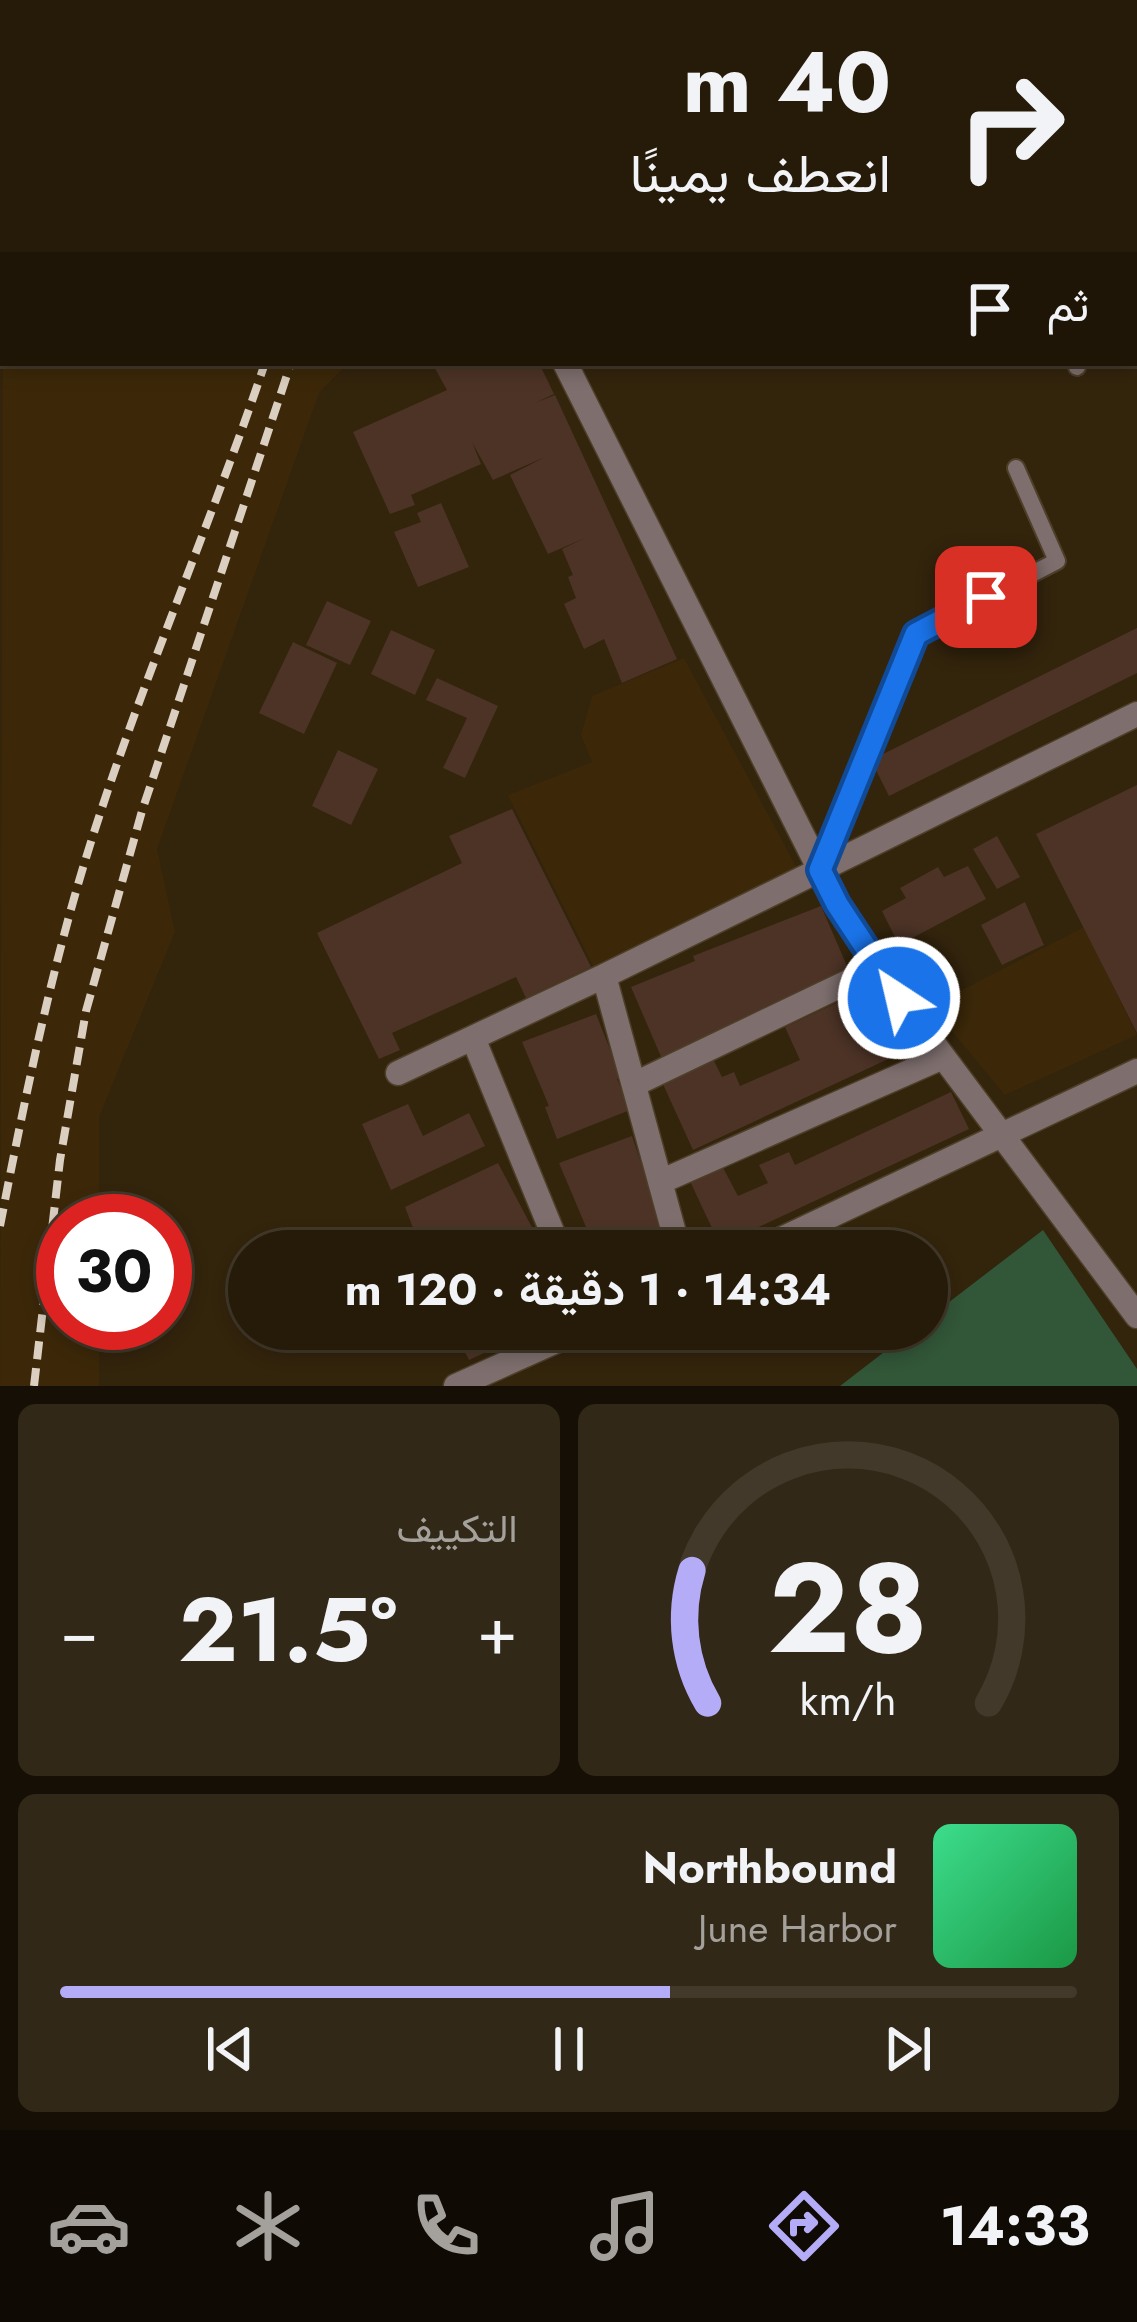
<!DOCTYPE html>
<html lang="ar">
<meta charset="utf-8">
<style>
:root{--surface:#261b09;--page:#322817;--text:#f1f3f6;--muted:#a4a19c;--line:#42392a;--accent:#b5acf8}
body{margin:0;font-family:Jost,Vazirmatn,sans-serif;background:var(--page);color:var(--text);direction:rtl;height:100vh;display:flex;flex-direction:column;font-size:45px;white-space:nowrap}
*{box-sizing:border-box;margin:0}
p{font-size:39px;color:var(--muted)}
.icon{flex:none;width:66px;height:66px;fill:none;stroke:currentColor;stroke-width:2;stroke-linecap:round;stroke-linejoin:round}
.map{position:relative;height:1386px;overflow:hidden;direction:ltr}
.sheet{display:flex;flex-direction:column;gap:18px;padding:18px;background:#150f05;flex:1}
.sheet>*{flex:none}
.top-card{position:absolute;left:0px;top:0px;width:1137px;height:366px;box-shadow:0 6px 18px #0003,0 0 0 3px var(--line);direction:rtl;background:#261b09;color:var(--text);overflow:hidden}
.speed{position:absolute;left:36px;top:1194px;display:flex;gap:24px;font-size:60px;font-weight:700;text-align:center}
.speed>*{display:grid;place-content:center;width:156px;height:156px;border-radius:50%;background:var(--surface);box-shadow:0 6px 18px #0003,0 0 0 3px var(--line);line-height:1}
.speed .limit{border:18px solid #d22;background:#fff;color:#111}
.pin{position:absolute;display:grid;place-items:center;width:102px;height:102px;color:#fff;margin:-51px;border-radius:24px;box-shadow:0 6px 18px #0006}
.me{position:absolute;width:132px;margin:-66px;rotate:325deg;stroke-linejoin:round;filter:drop-shadow(0 0 9px #0008)}
.turn{display:flex;align-items:center;gap:42px;height:252px;padding:0 48px;font-size:54px}
.turn .icon{width:156px;height:156px;stroke-width:2.5}
.turn b{display:block;font-size:84px;line-height:102px}
.then{display:flex;align-items:center;height:114px;padding:0 48px;background:#0003;gap:24px;font-size:45px}
.big{font-size:90px;font-weight:700;line-height:1.1}
.sheet .card{flex:1;display:flex;flex-direction:column;justify-content:center;gap:18px;min-width:0;padding:0 42px;border-radius:18px;background:var(--page)}
.sheet .dial{align-items:center;gap:0}
.dial svg{height:312px;overflow:visible;fill:none;stroke:var(--line);stroke-width:7;stroke-linecap:round;text-anchor:middle}
.dial text{fill:var(--text);stroke:none}
.song{display:flex;align-items:center;gap:36px}
.cover{width:144px;height:144px;border-radius:18px;background:linear-gradient(135deg,hsl(150 70% 55%),hsl(140 70% 35%))}
.played{height:12px;border-radius:6px;background:linear-gradient(90deg,var(--accent) 60%,var(--line) 60%)}
.keys{display:flex;justify-content:space-around;direction:ltr}
.heat{display:flex;justify-content:space-between;align-items:center;font-size:66px;direction:ltr}
.sheet .tiles{flex:1;display:grid;gap:18px;grid-template-columns:1fr 1fr}
.card:last-child{grid-column:span 2}
.trip{position:absolute;left:228px;top:1230px;width:720px;height:120px;border-radius:60px;background:var(--surface);box-shadow:0 6px 18px #0003,0 0 0 3px var(--line);font-weight:700;line-height:120px;text-align:center;direction:rtl}
.dock{display:flex;height:192px;justify-content:space-around;align-items:center;background:#0f0b04;color:var(--muted)}
.dock .icon{width:84px;height:84px}
.dock .selected{color:var(--accent)}
.dock b{font-size:54px;color:var(--text)}
.map>svg:first-child{display:block}
.built{fill:#3c2809}
.green{fill:#325638}
.building{fill:#4d3326}
.lines{fill:none;stroke-linecap:round;stroke-linejoin:round}
.service-casing{stroke:#4d3f28;stroke-width:20}
.minor-casing{stroke:#4d3f28;stroke-width:27}
.service{stroke:#7e6e6e;stroke-width:16}
.minor{stroke:#7e6e6e;stroke-width:24}
.rail{stroke:#dacfc0;stroke-width:8;stroke-dasharray:18 9;stroke-linecap:butt}
.route-casing{stroke:#114b97;stroke-width:30}
.route{stroke:#1a73e8;stroke-width:21}
</style>
<div class="map">
<svg width="1137" height="1386" viewBox="0 0 1137 1386">
<rect width="100%" height="100%" fill="#33240c"/>
<path class="built" d="M3,280V363H348L319,393L157,849L175,932L99,1117V1221H63V1323H99V1386H0Z
M684,658L798,870L594,968L508,795L592,762L581,735L592,696Z
M1084,927L1137,1035L1005,1095L931,1006Z"/>
<path class="green" d="M1043,1230L1137,1369V1386H840L914,1329H927V1319Z"/>
<path class="building" d="M432,363H539L554,394L535,403L555,395L677,659L622,683L604,639L584,649L564,604L576,598L568,577L573,575L562,549L585,538L548,554L510,475L545,457L493,480L472,442L481,464L411,495L415,505L390,514L353,432L447,390Z
M441,503L469,567L418,587L394,532L421,522L417,513Z
M327,601L371,621L350,665L306,645Z
M1137,628V673L889,796L871,760Z
M391,630L435,650L415,695L371,674Z
M293,642L337,663L304,734L259,713Z
M437,678L498,706L465,778L443,768L467,718L426,700Z
M338,750L378,769L351,825L312,806Z
M1137,785V1033L1036,834Z
M512,809L591,967L526,998L516,977L392,1033L400,1050L379,1059L317,933L462,863L449,836Z
M997,836L1020,877L997,889L973,849Z
M968,866L986,899L899,945L882,911L906,898L900,888L938,867L944,877Z
M1025,902L1044,945L1002,965L981,925Z
M821,906L850,973L662,1059L631,987L695,961L693,956Z
M877,984L912,1048L693,1150L662,1082L713,1059L722,1077L734,1072L740,1086L800,1060L785,1027Z
M596,1014L621,1077L617,1079L630,1110L557,1139L545,1107L549,1106L522,1042Z
M951,1092L969,1129L720,1245L688,1177L720,1162L738,1196L768,1183L759,1165L789,1152L795,1165Z
M408,1104L423,1136L469,1113L485,1146L391,1190L362,1124Z
M632,1136L671,1251H590L582,1229L586,1227L559,1163Z
M498,1163L537,1237L507,1251H422L405,1207Z
M453,1329H536L469,1360Z"/>
<g class="lines">
<defs>
<path id="service" d="M914,0L916,3
M1076,363L1077,367
M820,870L916,634L1057,561L1016,468"/>
<path id="minor" d="M199,3L201,0
M505,3L506,0
M767,3L774,0
M0,330L3,324
M565,363L837,904L877,968L1137,1316
M473,1038L560,1251
M398,1073L604,976
M635,1084L877,968
M660,1182L943,1057
M679,1251L604,976L1137,714
M756,1251L1137,1071
M456,1386L583,1329"/>
</defs>
<use href="#service" class="service-casing"/>
<use href="#minor" class="minor-casing"/>
<use href="#service" class="service"/>
<use href="#minor" class="minor"/>
<path class="rail" d="M388,3L389,0
M412,3L413,0
M0,1226C22,1113 45,999 77,888C129,709 206,539 265,363
M34,1386L60,1160L86,1011L142,811L291,363"/>
</g>
<g class="lines">
<defs>
<path id="route" d="M899,998L837,904L820,870L916,634L986,597"/>
</defs>
<use href="#route" class="route-casing"/>
<use href="#route" class="route"/>
</g>
</svg>
<div class="speed"><div class="limit">30</div></div>
<div class="pin" style="left:986px;top:597px;background:#d93025"><svg class="icon" aria-label="arrive" viewBox="0 0 24 24"><path d="M6 21V4h12l-3 4 3 4H6"/></svg></div>
<svg class="me" style="left:899px;top:998px" viewBox="-20 -20 40 40"><circle r="17" fill="#1a73e8" stroke="#fff" stroke-width="3"/><path d="M0-11L8 9 0 5-8 9z" fill="#fff"/></svg>
<div class="trip">14:34 · 1 دقيقة · 120 m</div>
<div class="top-card">
<div class="turn"><svg class="icon" aria-label="right" viewBox="0 0 24 24"><path d="M7 20v-9h11M14 6l5 5-5 5"/></svg><div><b>40 m</b>انعطف يمينًا</div></div>
<div class="then">ثم<svg class="icon" aria-label="arrive" viewBox="0 0 24 24"><path d="M6 21V4h12l-3 4 3 4H6"/></svg></div>
</div>
</div>
<section class="sheet">
<div class="tiles">
<div class="card dial"><svg viewBox="0 0 100 80">
<path d="M14 69A42 42 0 1 1 86 69"/>
<path d="M14 69A42 42 0 0 1 10 35" stroke="#b5acf8"/>
<text x="50" y="56" font-size="32" font-weight="700">28</text>
<text x="50" y="72" font-size="11">km/h</text>
</svg></div>
<div class="card"><p>التكييف</p>
<div class="heat"><a>−</a><b class="big">21.5°</b><a>+</a></div>
</div>
<div class="card">
<div class="song"><i class="cover"></i><div><b>Northbound</b><p>June Harbor</p></div></div>
<div class="played"></div>
<div class="keys"><svg class="icon" aria-label="previous" viewBox="0 0 24 24"><path d="M18 5L8 12l10 7zM5 5v14"/></svg><svg class="icon" aria-label="pause" viewBox="0 0 24 24"><path d="M8 5v14M16 5v14"/></svg><svg class="icon" aria-label="next" viewBox="0 0 24 24"><path d="M6 5l10 7-10 7zM19 5v14"/></svg></div>
</div>
</div>
</section>
<nav class="dock">
<b>14:33</b>
<svg class="icon selected" aria-label="directions" viewBox="0 0 24 24"><path d="M12 3l9 9-9 9-9-9zM9 14v-3h6M13 9l2 2-2 2"/></svg>
<svg class="icon" aria-label="music" viewBox="0 0 24 24"><path d="M9 18V5l10-2v13"/><circle cx="6" cy="18" r="3"/><circle cx="16" cy="16" r="3"/></svg>
<svg class="icon" aria-label="phone" viewBox="0 0 24 24"><path d="M5 4h4l2 5-3 2q2 4 5 5l2-3 5 2v4C11 20 4 13 5 4z"/></svg>
<svg class="icon" aria-label="climate" viewBox="0 0 24 24"><path d="M12 3v18M4 7l16 10M4 17L20 7"/></svg>
<svg class="icon" aria-label="car" viewBox="0 0 24 24"><path d="M5 17H2v-5l4-1 3-4h7l3 4 3 1v5h-3M9 17h6M6 11h13"/><circle cx="7" cy="17" r="2"/><circle cx="17" cy="17" r="2"/></svg>
</nav>
